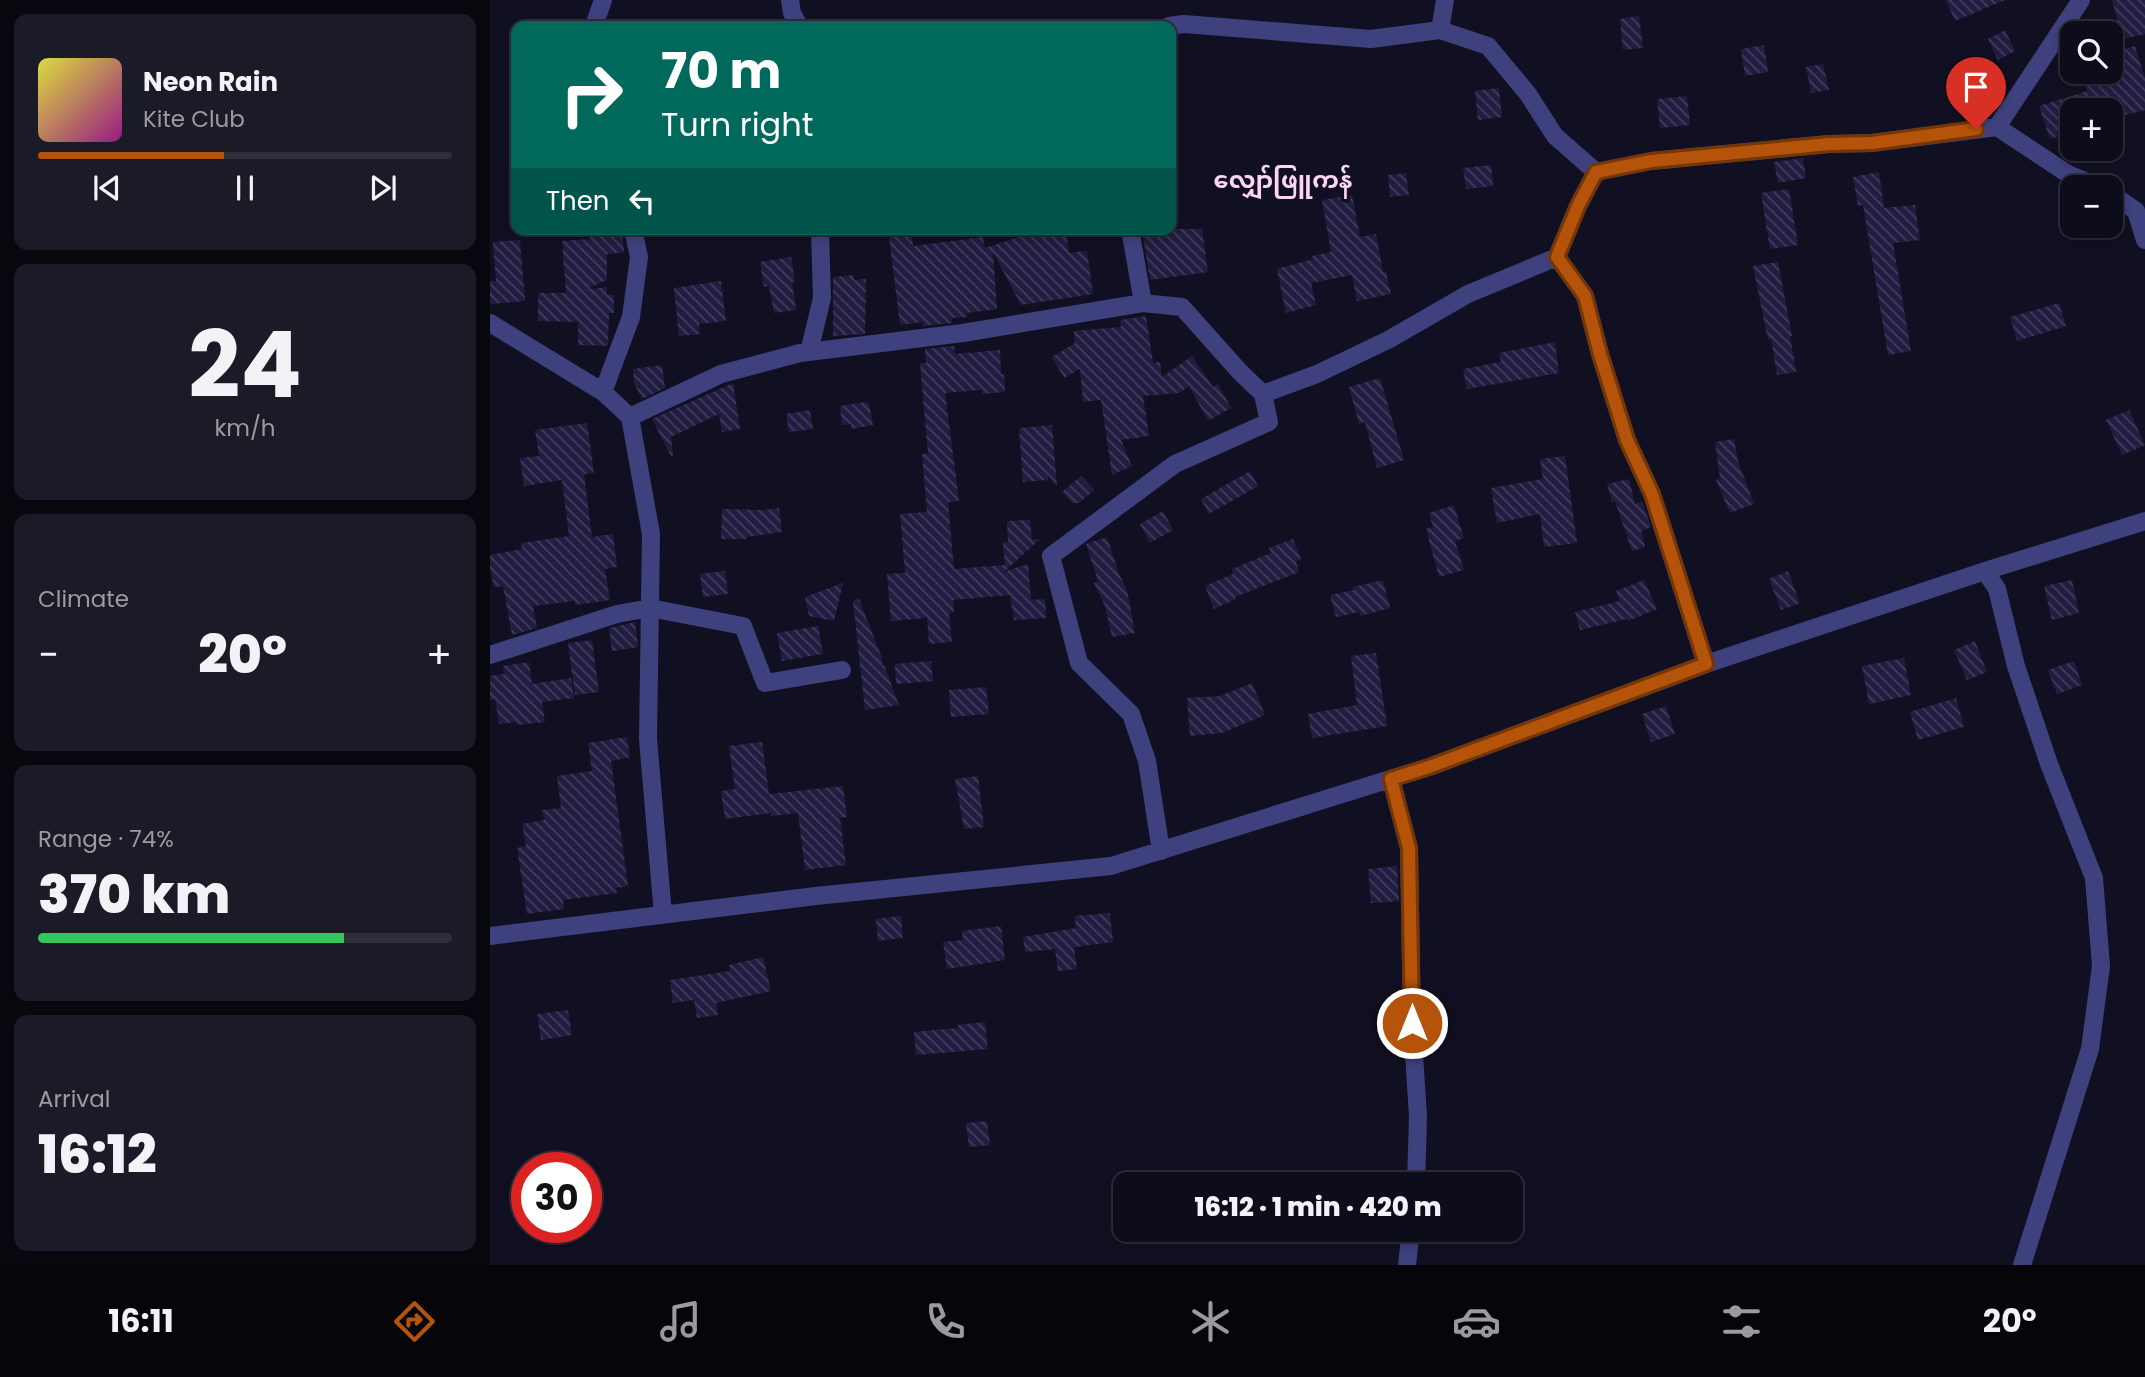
<!DOCTYPE html>
<meta charset="utf-8">
<style>
:root{--surface:#0d0c1a;--page:#1b1a27;--text:#f1f3f6;--muted:#9a9ba2;--line:#2d2c39;--accent:#b45309}
body{margin:0;font-family:Poppins,"Noto Sans Myanmar",sans-serif;background:var(--page);color:var(--text);height:100vh;display:flex;flex-direction:column;font-size:26px;white-space:nowrap}
*{box-sizing:border-box;margin:0}
p{font-size:23px;color:var(--muted)}
.icon{flex:none;width:38px;height:38px;fill:none;stroke:currentColor;stroke-width:2;stroke-linecap:round;stroke-linejoin:round}
.map{position:relative;flex:1;overflow:hidden}
.panel{display:flex;flex-direction:column;gap:14px;padding:14px;background:#07070e;width:490px}
.panel>*{flex:none}
.guide{position:absolute;left:21px;top:21px;width:665px;height:214px;border-radius:14px;box-shadow:0 4px 10px #0003,0 0 0 2px var(--line);background:#00695c;color:#fff;overflow:hidden}
.fabs{position:absolute;left:1570px;top:21px;display:grid;gap:14px}
.fabs a{display:grid;place-items:center;width:63px;height:63px;border-radius:14px;background:var(--surface);box-shadow:0 4px 10px #0003,0 0 0 2px var(--line);font-size:35px}
.speed{position:absolute;left:21px;top:1152px;display:flex;gap:14px;font-size:35px;font-weight:700;text-align:center}
.speed>*{display:grid;place-content:center;width:91px;height:91px;border-radius:50%;background:var(--surface);box-shadow:0 4px 10px #0003,0 0 0 2px var(--line);line-height:1}
.speed .limit{border:10px solid #d22;background:#fff;color:#111}
.pin{position:absolute;display:grid;place-items:center;width:60px;height:60px;color:#fff;margin:-72px -30px;border-radius:50% 50% 50% 0;rotate:-45deg;box-shadow:0 0 7px #0007}
.pin .icon{rotate:45deg}
.me{position:absolute;width:77px;margin:-38px;rotate:0deg;stroke-linejoin:round;filter:drop-shadow(0 0 5px #0008)}
.turn{display:flex;align-items:center;gap:24px;height:147px;padding:0 35px;font-size:32px}
.turn .icon{width:91px;height:91px;stroke-width:2.5}
.turn b{display:block;font-size:49px;line-height:60px}
.then{display:flex;align-items:center;height:66px;padding:0 35px;background:#0003;gap:14px;font-size:26px}
.big{font-size:52px;font-weight:800;line-height:1.1}
.panel .card{flex:1;display:flex;flex-direction:column;justify-content:center;gap:10px;min-width:0;padding:0 24px;border-radius:14px;background:var(--page)}
.panel .dial{align-items:center;gap:0}
.dial b{font-size:91px;line-height:1}
.song{display:flex;align-items:center;gap:21px}
.cover{width:84px;height:84px;border-radius:10px;background:linear-gradient(135deg,hsl(60 70% 55%),hsl(310 70% 35%))}
.played{height:7px;border-radius:4px;background:linear-gradient(90deg,var(--accent) 45%,var(--line) 45%)}
.keys{display:flex;justify-content:space-around;direction:ltr}
.heat{display:flex;justify-content:space-between;align-items:center;font-size:38px;direction:ltr}
.charge{height:10px;border-radius:5px;background:linear-gradient(90deg,#34c759 74%,var(--line) 0)}
.trip{position:absolute;left:623px;top:1172px;width:410px;height:70px;border-radius:14px;background:var(--surface);box-shadow:0 4px 10px #0003,0 0 0 2px var(--line);font-weight:800;line-height:70px;text-align:center}
.menu{display:flex;height:112px;justify-content:space-around;align-items:center;background:#05050a;color:var(--muted)}
.menu .icon{width:49px;height:49px}
.menu .on{color:var(--accent)}
.menu b{font-size:32px;color:var(--text)}
main{display:flex;flex:1;min-height:0}
.map>svg:first-child{display:block}
.building{fill:url(#building-back-hatch)}
.lines{fill:none;stroke-linecap:round;stroke-linejoin:round}
.minor{stroke:#3e417d;stroke-width:18}
.route-casing{stroke:#753606;stroke-width:18}
.route{stroke:#b45309;stroke-width:12}
.labels{text-anchor:middle;dominant-baseline:central;stroke-width:7;stroke-linejoin:round;paint-order:stroke}
.quarter-label{font-size:24px;font-weight:bold;fill:#fcd6f1;stroke:#111022}
</style>
<main>
<section class="panel">
<div class="card">
<div class="song"><i class="cover"></i><div><b>Neon Rain</b><p>Kite Club</p></div></div>
<div class="played"></div>
<div class="keys"><svg class="icon" aria-label="previous" viewBox="0 0 24 24"><path d="M18 5L8 12l10 7zM5 5v14"/></svg><svg class="icon" aria-label="pause" viewBox="0 0 24 24"><path d="M8 5v14M16 5v14"/></svg><svg class="icon" aria-label="next" viewBox="0 0 24 24"><path d="M6 5l10 7-10 7zM19 5v14"/></svg></div>
</div>
<div class="card dial"><b>24</b><p>km/h</p></div>
<div class="card"><p>Climate</p>
<div class="heat"><a>−</a><b class="big">20°</b><a>+</a></div>
</div>
<div class="card"><p>Range · 74%</p><b class="big">370 km</b><div class="charge"></div></div>
<div class="card"><p>Arrival</p><b class="big">16:12</b></div>
</section>
<div class="map">
<svg width="1655" height="1265" viewBox="0 0 1655 1265">
<defs>
<pattern id="building-back-hatch" width="6" height="6" patternUnits="userSpaceOnUse" patternTransform="scale(1.75)"><rect width="6" height="6" fill="#211d41"/><path d="M-1 5l2 2M0 0l6 6M5-1l2 2" fill="none" stroke="#403d5d"/></pattern>
</defs>
<rect width="100%" height="100%" fill="#111022"/>
<path class="building" d="M1456,0H1515L1465,21Z
M1622,0H1655V34L1632,39Z
M1149,16L1153,48L1133,50L1130,19Z
M1515,30L1525,51L1508,60L1498,39Z
M1274,45L1278,72L1255,76L1251,49Z
M1645,46L1655,78V110L1620,119V110H1582V132L1560,139L1549,106L1597,91L1591,72H1620V53Z
M1333,64L1339,90L1321,93L1316,67Z
M1009,88L1012,117L988,120L985,91Z
M1197,96L1200,125L1170,128L1167,99Z
M1313,158L1316,178L1288,183L1284,162Z
M1001,165L1003,186L976,189L973,168Z
M1389,172L1394,208L1425,205L1430,240L1403,243L1421,351L1398,355L1373,205L1368,206L1363,177Z
M916,173L919,195L900,197L898,175Z
M1299,189L1308,245L1280,249L1271,193Z
M862,195L870,237L886,234L893,272H896L901,294L867,301L862,275L821,283L826,305L796,313L787,269L823,259L822,256L841,252L832,200Z
M398,229H421L423,246L493,237L495,248L553,229H576L579,253L597,251L603,294L531,305L503,252L507,309L476,313L477,317L462,318V323L433,326V322L410,325Z
M652,229H712L718,272L660,280Z
M132,231L134,252L117,254V280L100,287L101,289L117,287V295H124V313H119L118,346L88,345V322L48,321V293H76L72,241L100,239V233Z
M30,240L35,301L0,304V281H6L3,242Z
M301,257L305,282H302L306,310L284,313L279,286L274,287L270,262Z
M1288,262L1302,336H1300L1306,372L1287,375L1281,339L1278,340L1263,266Z
M364,275V280L376,279L375,334L343,336V277Z
M231,281L236,321L209,324L210,334L189,336L184,288Z
M1569,303L1576,326L1527,341L1520,317Z
M656,316L663,363L670,362L672,377L702,356L723,387L728,384L741,408L718,421L699,386L689,393L653,396L659,436L631,440L642,466L622,475L611,400L593,402L590,369L574,378L562,357L585,343L584,331L631,327L630,320Z
M1065,342L1069,373L977,389L973,369L1011,362L1009,353Z
M464,346L465,354L510,350L511,374H514L515,392L492,394V390L455,393L469,501L458,502L464,569L515,565L513,542H518L517,521L540,520L542,540L550,539L514,572L538,564L541,600L555,599L556,618L524,620L520,595L463,600L464,612L459,613L462,642L439,644L437,618L401,621L397,574L415,573L410,514L437,512L432,454L438,453L430,363H436L435,349Z
M172,365L175,388L152,399L144,383L143,369Z
M890,378L914,460L887,468L875,422L869,424L859,387Z
M243,383L250,429L232,432L229,414L181,437L183,456H181L162,419Z
M374,402L379,403L383,425L361,429V424L352,425L350,406Z
M320,410L323,429L299,432L296,414Z
M1639,410L1655,445L1632,455L1616,420Z
M97,423L104,473L94,474L102,537L123,534L127,567L115,569L120,600L85,605V601L43,606L47,628L22,635L13,586L4,587L0,568V555L32,549L31,543L79,536L72,480L34,486L30,458L49,456L45,430Z
M562,425L567,486L558,476V480L533,482L529,428Z
M1244,439L1248,461L1264,504L1240,513L1226,480L1230,478L1225,442Z
M1075,456L1087,543L1054,547L1050,514L1007,523L1001,488L1053,479L1050,459Z
M760,471L768,486L719,514L711,499Z
M591,476L604,490L589,503H582L572,492Z
M1139,479L1145,504L1152,501L1161,527L1151,531L1155,547L1142,551L1125,501L1122,502L1117,484Z
M964,505L974,538L965,541L974,570L949,577L936,529L943,527L939,513Z
M289,508L292,532L257,537L256,539H231L232,509L275,510Z
M673,511L683,530L660,543L650,524Z
M617,537L629,574L637,590L645,633L622,637L615,606L604,583L608,581L596,544Z
M803,539L811,559L806,561L809,572L745,597L746,599L724,609L715,586L743,574L742,569L781,553L779,548Z
M235,571L238,594L213,597L210,574Z
M1298,571L1310,603L1291,610L1279,579Z
M893,580L900,608L870,616L869,612L846,617L840,595L864,590L863,587Z
M1154,580L1167,609L1138,621L1137,619L1090,630L1085,612L1130,601L1126,591Z
M1582,580L1589,613L1562,620L1554,586Z
M353,583L344,621L319,616L315,597Z
M369,599L392,658V665H394L409,705L375,710L363,601Z
M145,622L148,647L122,651L119,628Z
M328,626L333,654L292,661L287,633Z
M102,640L109,692L85,695L78,643Z
M1485,641L1497,672L1477,680L1464,650Z
M886,653L897,726L822,738L818,714L867,705L861,656Z
M1414,658L1421,695L1379,704L1372,666Z
M441,661L443,681L406,684L405,664Z
M1584,661L1592,685L1567,694L1558,670Z
M39,662L42,684L81,678L84,698L52,702L55,722L27,725L26,722L9,724L5,699L0,700V676L14,674L13,666Z
M762,683L775,715L732,733L700,736L697,698L730,696Z
M496,687L499,714L461,717L459,690Z
M1466,698L1474,727L1428,740L1420,712Z
M1176,706L1185,734L1161,742L1152,714Z
M137,737L140,757L121,761L138,886L126,888L127,893L73,900L74,909L37,914L27,848L36,846L32,824L54,820L52,810L71,808L67,776L102,771L98,743Z
M272,742L279,794L353,786L357,817L350,818L356,865L315,870L308,813L281,816V813L235,819L231,791L245,789L239,746Z
M488,776L494,827L474,829L465,779Z
M907,866L909,901L881,903L878,869Z
M620,913L623,942L584,947L587,969L568,971L565,949L535,952L533,937L586,928L585,916Z
M411,916L413,938L388,941L386,919Z
M511,926L515,960L457,969L453,942L473,940L472,931Z
M273,957L281,991L226,1003L228,1015L207,1018L204,1000L183,1003L180,980L240,971L239,965Z
M78,1010L82,1035L51,1040L47,1014Z
M495,1022L498,1049L426,1055L424,1032L468,1028V1025Z
M497,1121L500,1145L479,1147L476,1123Z"/>
<g class="lines">
<path class="minor" d="M300,0L302,13L309,26
M104,26L113,0
M679,26L694,24L881,39L950,30L998,46L1038,94L1065,136L1106,172
M950,30L955,0
M1507,127L1591,0
M1620,193L1646,211L1655,240
M1067,257L1095,296L1110,354L1137,440L1162,494L1216,664
M653,303L692,307L750,372L773,394L827,374L898,340L978,294L1067,257L1088,206L1106,172L1161,161L1339,144L1382,143L1507,127L1578,174L1609,187
M0,323L113,392L140,417L161,534L158,739L173,915
M319,352L332,298L330,229
M113,392L141,317L149,257L143,229
M140,417L231,374L310,353L473,333L653,303L640,229
M1495,571L1507,589L1526,666L1559,764L1604,878L1611,966L1600,1049L1532,1265
M0,655L127,614L160,608L253,626L275,683L352,670
M901,779L919,848L922,1023L928,1116L926,1185
M671,851L657,761L641,714L589,663L561,556L685,464L779,422L773,394
M0,936L326,896L621,866L939,767L1216,664L1495,571L1655,521
M917,1265L921,1230"/>
</g>
<g class="lines">
<defs>
<path id="route" d="M922,1023L919,848L901,779L939,767L1216,664L1162,494L1137,440L1110,354L1095,296L1067,257L1088,206L1106,172L1161,161L1339,144L1382,143L1486,129"/>
</defs>
<use href="#route" class="route-casing"/>
<use href="#route" class="route"/>
</g>
<g class="labels">
<g class="quarter-label">
<text x="793" y="179">လျှော်ဖြူကန်</text>
</g>
</g>
</svg>
<div class="fabs">
<a><svg class="icon" aria-label="search" viewBox="0 0 24 24"><circle cx="10" cy="10" r="6"/><path d="M15 15l6 6"/></svg></a>
<a>+</a>
<a>−</a>
</div>
<div class="speed"><div class="limit">30</div></div>
<div class="pin" style="left:1486px;top:129px;background:#d93025"><svg class="icon" aria-label="arrive" viewBox="0 0 24 24"><path d="M6 21V4h12l-3 4 3 4H6"/></svg></div>
<svg class="me" style="left:922px;top:1023px" viewBox="-20 -20 40 40"><circle r="17" fill="#b45309" stroke="#fff" stroke-width="3"/><path d="M0-11L8 9 0 5-8 9z" fill="#fff"/></svg>
<div class="trip">16:12 · 1 min · 420 m</div>
<div class="guide">
<div class="turn"><svg class="icon" aria-label="right" viewBox="0 0 24 24"><path d="M7 20v-9h11M14 6l5 5-5 5"/></svg><div><b>70 m</b>Turn right</div></div>
<div class="then">Then<svg class="icon" aria-label="left" viewBox="0 0 24 24"><path d="M17 20v-9H6M10 6l-5 5 5 5"/></svg></div>
</div>
</div>
</main>
<nav class="menu">
<b>16:11</b>
<svg class="icon on" aria-label="directions" viewBox="0 0 24 24"><path d="M12 3l9 9-9 9-9-9zM9 14v-3h6M13 9l2 2-2 2"/></svg>
<svg class="icon" aria-label="music" viewBox="0 0 24 24"><path d="M9 18V5l10-2v13"/><circle cx="6" cy="18" r="3"/><circle cx="16" cy="16" r="3"/></svg>
<svg class="icon" aria-label="phone" viewBox="0 0 24 24"><path d="M5 4h4l2 5-3 2q2 4 5 5l2-3 5 2v4C11 20 4 13 5 4z"/></svg>
<svg class="icon" aria-label="climate" viewBox="0 0 24 24"><path d="M12 3v18M4 7l16 10M4 17L20 7"/></svg>
<svg class="icon" aria-label="car" viewBox="0 0 24 24"><path d="M5 17H2v-5l4-1 3-4h7l3 4 3 1v5h-3M9 17h6M6 11h13"/><circle cx="7" cy="17" r="2"/><circle cx="17" cy="17" r="2"/></svg>
<svg class="icon" aria-label="filters" viewBox="0 0 24 24"><path d="M4 7h16M4 17h16"/><circle cx="9" cy="7" r="2"/><circle cx="15" cy="17" r="2"/></svg>
<b>20°</b>
</nav>
